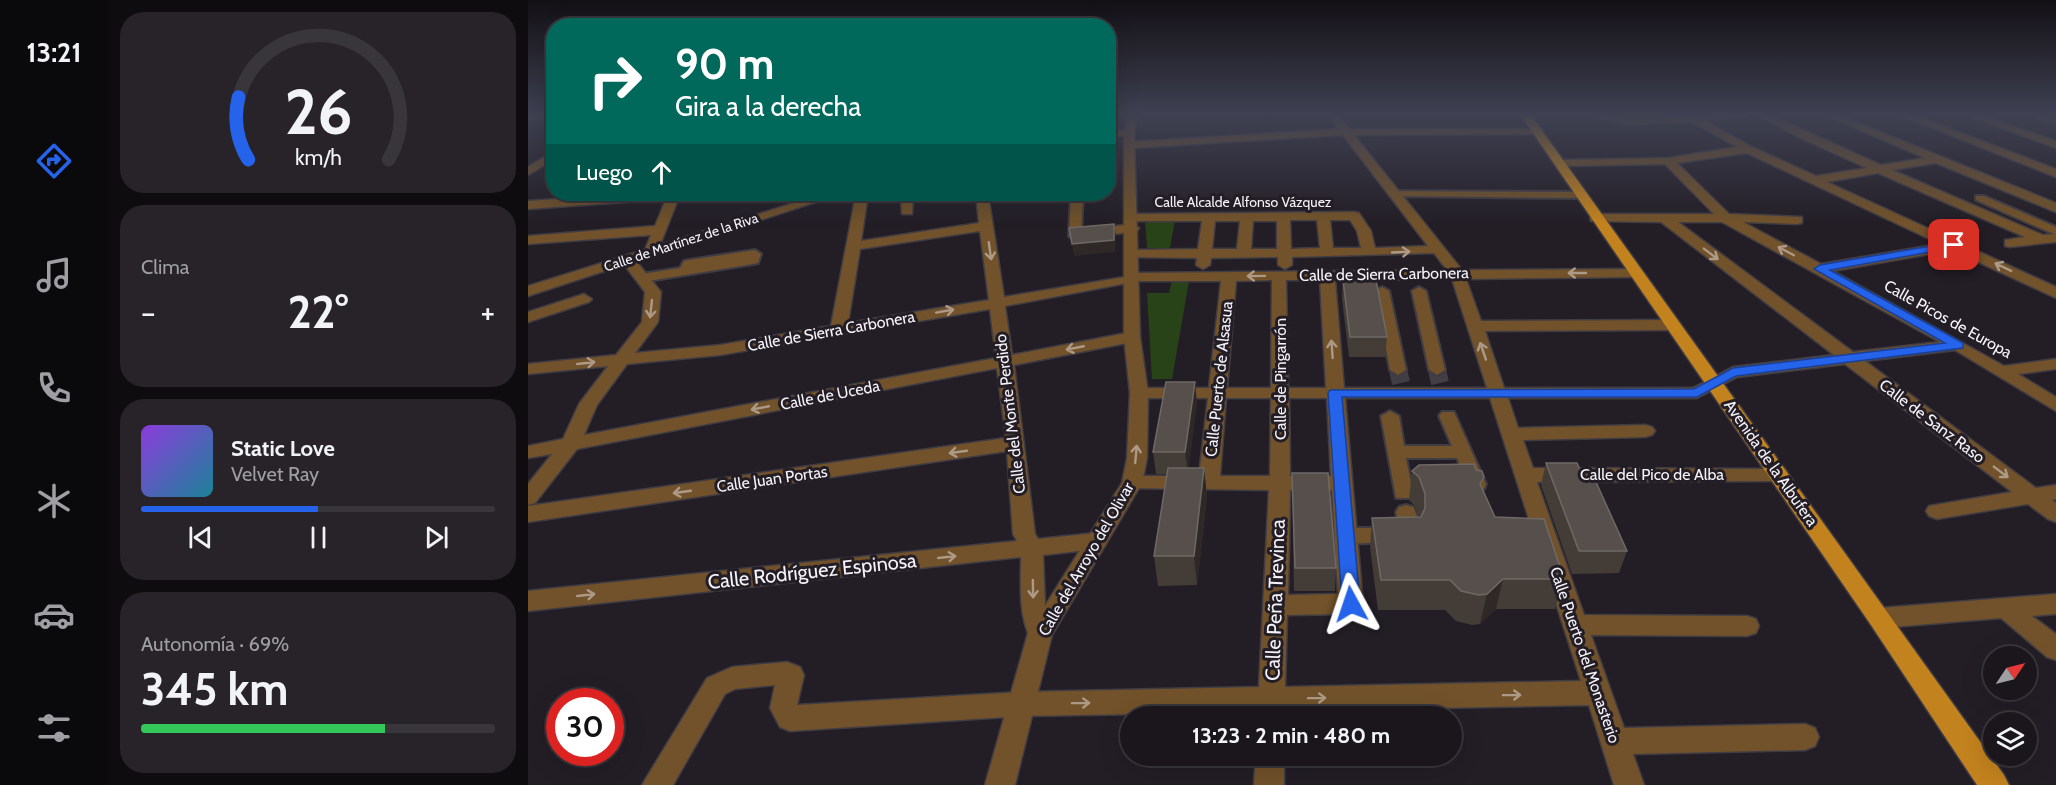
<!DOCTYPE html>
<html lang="es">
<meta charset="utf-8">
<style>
:root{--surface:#1a161c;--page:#272329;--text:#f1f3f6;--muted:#9f9fa3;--line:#38353b;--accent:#2563eb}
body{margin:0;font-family:Cabin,sans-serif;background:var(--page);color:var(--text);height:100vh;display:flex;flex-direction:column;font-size:22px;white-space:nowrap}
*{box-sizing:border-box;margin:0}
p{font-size:20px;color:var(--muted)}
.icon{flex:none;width:33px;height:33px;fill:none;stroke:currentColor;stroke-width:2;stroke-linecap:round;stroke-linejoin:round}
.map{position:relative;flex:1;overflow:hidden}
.drawer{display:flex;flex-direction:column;gap:12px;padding:12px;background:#0e0c0f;width:420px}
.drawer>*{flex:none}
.banner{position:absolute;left:18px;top:18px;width:570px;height:183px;border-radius:24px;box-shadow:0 6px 24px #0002,0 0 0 2px var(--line);background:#00695c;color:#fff;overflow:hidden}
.needle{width:39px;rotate:55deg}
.fabs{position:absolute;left:1455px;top:646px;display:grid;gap:12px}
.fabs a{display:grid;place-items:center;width:54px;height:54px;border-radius:50%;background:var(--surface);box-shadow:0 6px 24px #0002,0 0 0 2px var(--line);font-size:30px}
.speed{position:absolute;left:18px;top:688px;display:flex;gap:12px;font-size:30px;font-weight:700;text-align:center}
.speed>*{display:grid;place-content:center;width:78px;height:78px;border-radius:50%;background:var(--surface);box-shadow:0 6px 24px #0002,0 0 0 2px var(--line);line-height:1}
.speed .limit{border:9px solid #d22;background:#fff;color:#111}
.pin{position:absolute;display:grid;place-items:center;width:51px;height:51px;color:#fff;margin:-26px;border-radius:12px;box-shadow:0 3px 9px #0006}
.me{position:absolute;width:66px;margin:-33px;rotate:355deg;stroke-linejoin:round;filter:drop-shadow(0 0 4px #0008)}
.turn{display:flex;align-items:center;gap:21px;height:126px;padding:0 30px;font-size:27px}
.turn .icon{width:78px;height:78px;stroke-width:2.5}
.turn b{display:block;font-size:42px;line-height:51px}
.then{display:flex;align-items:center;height:57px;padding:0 30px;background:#0003;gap:12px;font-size:22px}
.big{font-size:45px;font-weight:700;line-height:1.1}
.drawer .widget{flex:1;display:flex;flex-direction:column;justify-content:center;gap:9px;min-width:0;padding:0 21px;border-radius:24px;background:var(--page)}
.drawer .dial{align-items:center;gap:0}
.dial svg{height:156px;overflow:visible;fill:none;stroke:var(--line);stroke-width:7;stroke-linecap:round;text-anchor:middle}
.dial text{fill:var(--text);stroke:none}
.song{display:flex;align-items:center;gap:18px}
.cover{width:72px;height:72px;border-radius:9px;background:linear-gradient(135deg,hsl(270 70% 55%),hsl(190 70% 35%))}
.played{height:6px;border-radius:3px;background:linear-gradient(90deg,var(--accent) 50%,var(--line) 50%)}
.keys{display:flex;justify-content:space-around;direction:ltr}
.heat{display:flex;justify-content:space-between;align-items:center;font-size:33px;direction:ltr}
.charge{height:9px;border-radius:4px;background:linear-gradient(90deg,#34c759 69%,var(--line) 0)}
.trip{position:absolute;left:592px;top:706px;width:342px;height:60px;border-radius:30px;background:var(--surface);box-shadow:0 6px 24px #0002,0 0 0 2px var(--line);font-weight:700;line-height:60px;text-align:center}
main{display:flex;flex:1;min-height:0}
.menu{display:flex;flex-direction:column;width:108px;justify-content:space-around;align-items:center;background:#0a090b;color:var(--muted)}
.menu .icon{width:42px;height:42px}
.menu .selected{color:var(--accent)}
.menu b{font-size:27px;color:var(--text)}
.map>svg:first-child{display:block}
.green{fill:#284317}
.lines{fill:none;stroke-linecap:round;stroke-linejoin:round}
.pedestrian-tunnel{stroke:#423e46;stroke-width:18;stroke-dasharray:18 9;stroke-linecap:butt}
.pedestrian-casing{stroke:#403c43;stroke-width:4}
.minor-casing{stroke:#403c43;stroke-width:3}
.tertiary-casing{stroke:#403c43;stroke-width:3}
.primary-casing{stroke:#403c43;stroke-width:3}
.pedestrian{fill:#71522a;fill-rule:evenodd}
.minor{fill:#71522a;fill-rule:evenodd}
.tertiary{fill:#71522a;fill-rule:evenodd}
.primary{fill:#c2821e;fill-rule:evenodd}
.wall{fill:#433c37}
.shaded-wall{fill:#2e2827}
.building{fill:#564f4b;stroke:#6f6966;stroke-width:1.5}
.oneway{stroke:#ac9a87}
.route{fill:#2563eb;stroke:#184099;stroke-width:1.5}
.labels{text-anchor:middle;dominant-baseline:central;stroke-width:6;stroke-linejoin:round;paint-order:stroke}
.far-street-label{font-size:14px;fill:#f5f2f8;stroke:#231e26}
.street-label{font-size:16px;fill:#f5f2f8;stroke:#231e26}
.near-street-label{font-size:20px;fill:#f5f2f8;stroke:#231e26}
</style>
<main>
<nav class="menu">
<b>13:21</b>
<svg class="icon selected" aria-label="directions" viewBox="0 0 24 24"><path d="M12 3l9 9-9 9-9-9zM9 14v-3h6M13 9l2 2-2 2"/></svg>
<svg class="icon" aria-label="music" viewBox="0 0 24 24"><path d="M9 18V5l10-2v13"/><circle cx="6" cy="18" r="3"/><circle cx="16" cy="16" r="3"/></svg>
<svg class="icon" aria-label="phone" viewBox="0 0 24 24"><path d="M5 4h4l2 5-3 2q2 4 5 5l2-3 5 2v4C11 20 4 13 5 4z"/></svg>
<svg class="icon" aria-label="climate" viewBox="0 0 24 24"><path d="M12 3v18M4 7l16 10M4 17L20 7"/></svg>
<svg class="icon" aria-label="car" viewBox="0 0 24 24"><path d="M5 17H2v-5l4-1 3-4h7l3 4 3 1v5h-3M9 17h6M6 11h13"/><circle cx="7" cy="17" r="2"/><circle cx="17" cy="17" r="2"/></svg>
<svg class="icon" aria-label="filters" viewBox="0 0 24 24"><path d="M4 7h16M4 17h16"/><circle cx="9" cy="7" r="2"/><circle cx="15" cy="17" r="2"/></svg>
</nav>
<section class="drawer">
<div class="widget dial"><svg viewBox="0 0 100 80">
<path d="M14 69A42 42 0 1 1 86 69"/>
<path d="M14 69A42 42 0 0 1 9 37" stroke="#2563eb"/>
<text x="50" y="56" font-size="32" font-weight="700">26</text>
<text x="50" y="72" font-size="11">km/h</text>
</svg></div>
<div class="widget"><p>Clima</p>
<div class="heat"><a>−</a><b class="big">22°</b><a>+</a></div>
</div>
<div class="widget">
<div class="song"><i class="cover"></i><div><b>Static Love</b><p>Velvet Ray</p></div></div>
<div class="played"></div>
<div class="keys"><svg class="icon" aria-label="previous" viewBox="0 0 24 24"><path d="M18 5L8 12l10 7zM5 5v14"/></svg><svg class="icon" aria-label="pause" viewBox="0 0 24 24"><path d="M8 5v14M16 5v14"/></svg><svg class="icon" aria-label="next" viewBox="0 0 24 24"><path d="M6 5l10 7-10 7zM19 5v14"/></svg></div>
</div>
<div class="widget"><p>Autonomía · 69%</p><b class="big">345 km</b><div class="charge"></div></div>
</section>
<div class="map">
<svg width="1528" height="785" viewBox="0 0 1528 785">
<rect width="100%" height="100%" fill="#231e26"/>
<path class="green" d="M617,220H647L642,248H619Z
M644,281H661L644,379H624L619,293H641Z"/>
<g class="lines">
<path class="pedestrian-tunnel" d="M870,370L873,383
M909,370L912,383"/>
<defs>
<path id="pedestrian" d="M861,191L1053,192L1059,195L1053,198L865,196L861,195Z
M543,194H555L553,236L547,240L541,236Z
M1448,196H1456L1528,227V235L1448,200Z
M227,250L233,254L230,263L225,264L114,282L107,278L114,274L152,268L156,261L161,260Z
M854,287L861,291L878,370L870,375L862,370L847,291Z
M891,287L898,291L917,370L909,375L901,370L884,291Z
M862,411L871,416L876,446H924L911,416L914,412H926L958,484L956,489H942L929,458H878L885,493L882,498H868L853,416Z
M878,505L885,507C890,516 894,532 889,541L817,544L810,541L807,536L810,531L817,528H871L868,512L871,507Z"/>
<path id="minor" d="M0,114H26V119L0,118Z
M799,114H809L821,129H1014L1015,131L1010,134L826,135L934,270L1108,269L1115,273L1108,277L938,279L953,321L1145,320L1153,325L1145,330L957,331L976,388H1165L1205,367L1306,355L1133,222L1063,221L1062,218L1068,214H1186L1137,164L1032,166L1026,163L1032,160L1140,158L1209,147L1163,121L1101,125L1060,114H1078L1101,119L1222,114L1217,117L1176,120L1224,147L1288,176L1339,168L1270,137L1228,114H1240L1353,165L1397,158L1295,114H1308L1528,203V212L1408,163L1364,170L1515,235L1528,234V242L1482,247L1477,246V240L1497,237L1350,173L1299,182L1528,287V298L1424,250L1305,271L1476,366L1528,359V369L1490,374L1528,397V411L1427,350L1337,361L1508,488L1528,485V499L1524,500L1528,503V522L1520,519L1500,504L1409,519L1401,516L1398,511L1401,506L1484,492L1317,364L1209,377L1169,398H980L990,428L1117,425L1124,427L1127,431L1124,435L1117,437L995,440L1005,468L1257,469L1260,474L1257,479L1250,481L1009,482L1056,615L1219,616L1228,619L1231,626L1228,633L1219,636L1063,635L1096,728L1277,724L1287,728L1291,737L1287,746L1277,750L1105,754L1116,785H1086L1061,705L757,711V717H729L730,712L494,716L262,731L252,727L242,708L247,685L207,689L197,694L145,785H114L179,678L204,667L259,662L272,667L276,675L269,705L494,692L731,687L741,490L597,488L594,483L597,478L604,476H671L680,398H611L602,393L611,388H681L693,281H610L477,306L484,355L604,332L612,337L604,342L486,365L507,534L510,539L568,533L576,535L579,541L576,547L568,549L515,555L517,606L524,633L521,640L512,643L503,640C490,614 493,585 493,557L0,611V591L489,541L485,534L479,451L0,522V506L478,438L469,368L49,449L7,503L0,505V484L24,454L0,458V446L35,439L51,404L80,366L0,374V364L88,355L114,322L117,292L92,259L94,256H104L133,292L130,322L107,353L192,345L303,326L328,194H340L333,241L451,223L448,194H460L476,297L597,277L604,273L919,270L906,253L764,257V265L757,269L750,265V257L683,258L682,265L675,269L668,265L669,258L600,257V251L605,250L670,249L674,221H599L598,218L604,214L826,212L831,213L843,231L847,248L900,246L815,135L602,148L597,145L602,142L811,129ZM1219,153L1412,244L1293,264L1215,222L1269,224L1274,223V217L1201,214L1149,163ZM762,220H789L792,248L763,249ZM802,220H822L829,231L833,248H805ZM687,221H712L709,249H684ZM725,221H749V249H723ZM1150,222H1194L1412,342L1325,352ZM452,231L461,300L320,323L332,249ZM924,279L959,388H816L807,280ZM744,280L743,388H699L708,281ZM758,280H792L798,388H760ZM462,309L468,358L56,435L69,405L99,364L192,355ZM698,398H743L742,476H692ZM761,398H799L803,476H762ZM817,398H962L1053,681L757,687L759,615L823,614L832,611L835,604ZM762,490H804L810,594L760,595Z
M1369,114H1383L1528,169V177Z
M1435,114H1449L1528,141V148Z
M1499,114H1513L1528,119V125Z
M601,130L606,133L605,135L580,137V131Z
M26,151V159L0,175V167Z
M106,194H156L151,197L128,255H118L116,252L123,235L0,244V236L127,226L138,199L0,209V201Z
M373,194H385L384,214H374Z
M604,224L611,228L609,231L564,237L557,233L564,229Z
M56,294L64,299L61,302L0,322V312Z
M1528,594V614L1504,616L1528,634V660L1519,657L1473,618L1352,628L1343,625L1340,618L1343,611L1352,608Z
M728,756H756V785H726Z"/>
<path id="tertiary" d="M600,114H610L606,133L612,337L620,393L619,458L614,483L524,635L487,785H457L500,633L594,483L599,458L602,393L596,337V133Z
M295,194H312L0,296V286Z"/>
<path id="primary" d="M992,114H1002L1476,775L1481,785H1449L1343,625Z"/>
</defs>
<use href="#pedestrian" class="pedestrian-casing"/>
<use href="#minor" class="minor-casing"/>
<use href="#tertiary" class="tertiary-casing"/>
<use href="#primary" class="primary-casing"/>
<use href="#pedestrian" class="pedestrian"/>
<use href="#minor" class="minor"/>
<use href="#tertiary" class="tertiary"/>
<use href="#primary" class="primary"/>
</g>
<path class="wall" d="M815,280L859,337L857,357H821L814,299Z
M669,403L660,468H676L679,497L669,585L630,586L626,556L639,474H628L625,452Z
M1018,463L1057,482L1099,551L1091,573L1044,574L1013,485Z
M884,471L954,487L967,517L1036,579L1027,609H968L952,624L944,625L928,621L917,610H850L842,547L844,518L891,517L887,506L881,500Z
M764,473L808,568L807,591H766Z"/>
<path class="shaded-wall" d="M586,224L588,236L587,252L546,256L544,244Z
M667,382L669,403L660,474L657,452Z
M676,468L679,497L669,585L666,556Z
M975,579L968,609L952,624L959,594Z"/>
<path class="building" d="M586,224V240L544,244L541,228Z
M815,280H848L859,337H822Z
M638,382H667L657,452H625Z
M1018,463H1049L1057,482H1068L1099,551H1051Z
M946,464L948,470L954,471L956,477L952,484L967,517L1016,519L1036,579H975L959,594L951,595L933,591L922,580H853L844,518L893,517L897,508V494L891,477L884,471L891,465Z
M640,468H676L666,556H626Z
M764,473H800L808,568H767Z"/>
<defs><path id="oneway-shaft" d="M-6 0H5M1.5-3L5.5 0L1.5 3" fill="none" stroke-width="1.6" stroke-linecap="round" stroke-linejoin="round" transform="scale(1.5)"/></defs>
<g class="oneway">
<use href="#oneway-shaft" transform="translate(462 251) rotate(82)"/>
<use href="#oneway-shaft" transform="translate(1258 251) rotate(-152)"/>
<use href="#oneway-shaft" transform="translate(873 252) rotate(-3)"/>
<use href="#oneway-shaft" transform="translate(1183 254) rotate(37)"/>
<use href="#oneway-shaft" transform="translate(1475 267) rotate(-154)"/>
<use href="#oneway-shaft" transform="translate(1049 273) rotate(-180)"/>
<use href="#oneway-shaft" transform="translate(728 276) rotate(179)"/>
<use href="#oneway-shaft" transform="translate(123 309) rotate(96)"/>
<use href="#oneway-shaft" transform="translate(417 311) rotate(-10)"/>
<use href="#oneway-shaft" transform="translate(547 348) rotate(169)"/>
<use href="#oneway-shaft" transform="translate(804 349) rotate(-94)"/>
<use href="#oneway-shaft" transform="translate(955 351) rotate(-109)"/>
<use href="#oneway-shaft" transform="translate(58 363) rotate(-6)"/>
<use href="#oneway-shaft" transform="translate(232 408) rotate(169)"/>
<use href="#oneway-shaft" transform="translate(430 452) rotate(172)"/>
<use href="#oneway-shaft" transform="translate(608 454) rotate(-85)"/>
<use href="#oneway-shaft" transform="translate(1473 472) rotate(37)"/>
<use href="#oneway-shaft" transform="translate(154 492) rotate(172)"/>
<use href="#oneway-shaft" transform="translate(419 557) rotate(-6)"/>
<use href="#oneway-shaft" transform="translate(505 589) rotate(89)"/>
<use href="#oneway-shaft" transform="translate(58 595) rotate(-6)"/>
<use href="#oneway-shaft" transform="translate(984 695) rotate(-1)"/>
<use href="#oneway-shaft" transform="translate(789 698) rotate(-1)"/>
<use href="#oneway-shaft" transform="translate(553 703) rotate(-1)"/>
</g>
<linearGradient id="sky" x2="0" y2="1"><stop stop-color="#131015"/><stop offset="0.51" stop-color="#3f4152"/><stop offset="1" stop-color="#3f4152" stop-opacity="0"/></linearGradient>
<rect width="1528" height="224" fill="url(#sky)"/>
<path class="route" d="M1426,242L1430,243V247L1302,270L1435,343V348L1208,376L1169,397H814L832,604L829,609L823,611L816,609L814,604L800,393L802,390L1166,389L1205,368L1417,343L1286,269L1292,265Z"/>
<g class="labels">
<g class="far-street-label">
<text x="715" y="202">Calle Alcalde Alfonso Vázquez</text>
<text transform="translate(153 242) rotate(-18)">Calle de Martínez de la Riva</text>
</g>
<g class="street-label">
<text transform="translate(856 274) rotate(-1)">Calle de Sierra Carbonera</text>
<text transform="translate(1420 319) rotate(29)">Calle Picos de Europa</text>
<text transform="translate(303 331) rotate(-10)">Calle de Sierra Carbonera</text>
<text transform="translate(691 379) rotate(-84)">Calle Puerto de Alsasua</text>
<text transform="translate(752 379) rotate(-90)">Calle de Pingarrón</text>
<text transform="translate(302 395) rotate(-11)">Calle de Uceda</text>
<text transform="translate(482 414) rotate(-97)">Calle del Monte Perdido</text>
<text transform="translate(1404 421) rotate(37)">Calle de Sanz Raso</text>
<text transform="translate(1243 463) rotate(55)">Avenida de la Albufera</text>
<text x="1124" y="474">Calle del Pico de Alba</text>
<text transform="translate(244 479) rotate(-8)">Calle Juan Portas</text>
<text transform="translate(558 559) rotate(-60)">Calle del Arroyo del Olivar</text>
<text transform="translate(1057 655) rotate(71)">Calle Puerto del Monasterio</text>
</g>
<g class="near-street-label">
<text transform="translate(284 571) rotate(-6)">Calle Rodríguez Espinosa</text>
<text transform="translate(747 600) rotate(-88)">Calle Peña Trevinca</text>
</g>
</g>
</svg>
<div class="fabs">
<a><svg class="needle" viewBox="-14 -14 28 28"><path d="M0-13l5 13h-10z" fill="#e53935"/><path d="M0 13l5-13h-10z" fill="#9f9fa3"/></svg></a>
<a><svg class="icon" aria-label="layers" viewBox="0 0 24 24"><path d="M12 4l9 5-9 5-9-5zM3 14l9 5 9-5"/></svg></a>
</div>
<div class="speed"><div class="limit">30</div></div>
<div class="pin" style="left:1426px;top:245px;background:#d93025"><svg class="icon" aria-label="arrive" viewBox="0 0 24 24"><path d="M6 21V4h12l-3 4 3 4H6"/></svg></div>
<svg class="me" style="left:823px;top:604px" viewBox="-20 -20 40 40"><path d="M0-17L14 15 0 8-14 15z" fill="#2563eb" stroke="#fff" stroke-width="4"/></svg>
<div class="trip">13:23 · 2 min · 480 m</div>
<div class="banner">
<div class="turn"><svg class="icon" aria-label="right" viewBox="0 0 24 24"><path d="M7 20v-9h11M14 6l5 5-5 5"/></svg><div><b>90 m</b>Gira a la derecha</div></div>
<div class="then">Luego<svg class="icon" aria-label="ahead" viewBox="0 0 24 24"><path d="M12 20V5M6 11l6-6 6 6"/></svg></div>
</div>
</div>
</main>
